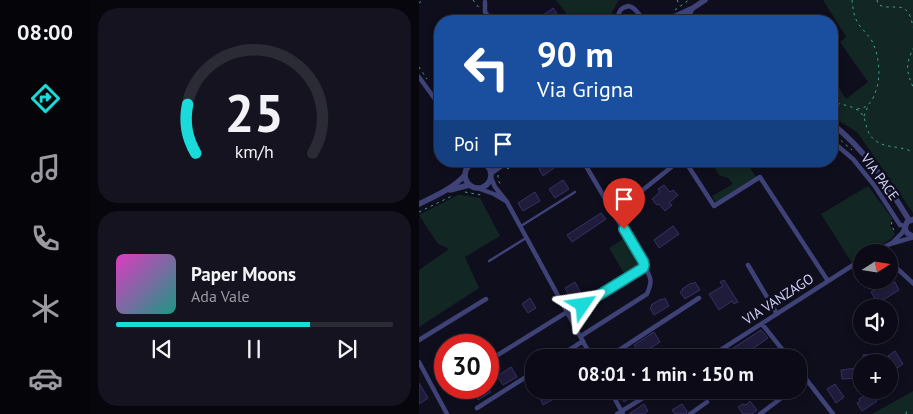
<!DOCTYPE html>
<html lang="it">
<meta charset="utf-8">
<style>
:root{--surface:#0b0a16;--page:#14131f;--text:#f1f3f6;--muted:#9a9aa1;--line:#2b2b35;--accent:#1adbd9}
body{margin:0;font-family:"PT Sans",sans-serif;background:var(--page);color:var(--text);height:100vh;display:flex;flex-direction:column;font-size:19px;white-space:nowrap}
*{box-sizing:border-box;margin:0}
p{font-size:16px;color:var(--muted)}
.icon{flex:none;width:28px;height:28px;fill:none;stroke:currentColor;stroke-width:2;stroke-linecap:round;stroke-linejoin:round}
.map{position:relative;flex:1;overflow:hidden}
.sheet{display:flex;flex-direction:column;gap:8px;padding:8px;background:#06060c;width:329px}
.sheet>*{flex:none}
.hud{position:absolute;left:15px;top:15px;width:404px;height:152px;border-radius:20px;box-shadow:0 2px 8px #0003,0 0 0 1px var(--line);background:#1a4fa0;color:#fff;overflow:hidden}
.needle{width:32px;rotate:78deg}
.fabs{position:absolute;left:434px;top:244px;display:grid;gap:10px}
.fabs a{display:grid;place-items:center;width:45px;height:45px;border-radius:50%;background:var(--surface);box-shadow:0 2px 8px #0003,0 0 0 1px var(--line);font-size:25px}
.speed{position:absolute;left:15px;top:334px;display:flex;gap:10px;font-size:25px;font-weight:700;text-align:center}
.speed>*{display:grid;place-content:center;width:65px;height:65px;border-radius:50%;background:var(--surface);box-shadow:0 2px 8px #0003,0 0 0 1px var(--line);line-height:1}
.speed .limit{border:8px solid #d22;background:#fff;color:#111}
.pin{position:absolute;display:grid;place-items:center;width:42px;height:42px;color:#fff;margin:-51px -21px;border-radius:50% 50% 50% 0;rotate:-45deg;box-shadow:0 0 5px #0007}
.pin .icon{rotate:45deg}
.me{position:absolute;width:55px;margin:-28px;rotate:58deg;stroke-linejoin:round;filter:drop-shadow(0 0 4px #0008)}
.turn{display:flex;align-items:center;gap:18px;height:105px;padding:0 20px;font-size:22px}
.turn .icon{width:65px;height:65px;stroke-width:2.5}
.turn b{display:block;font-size:35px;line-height:42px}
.then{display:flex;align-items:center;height:48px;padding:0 20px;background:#0003;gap:10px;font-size:19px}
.sheet .tile{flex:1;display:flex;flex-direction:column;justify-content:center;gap:8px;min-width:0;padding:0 18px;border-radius:20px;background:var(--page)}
.sheet .dial{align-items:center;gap:0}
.dial svg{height:130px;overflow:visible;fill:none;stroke:var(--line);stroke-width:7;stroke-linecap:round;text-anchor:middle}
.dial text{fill:var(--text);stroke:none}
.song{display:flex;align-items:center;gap:15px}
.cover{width:60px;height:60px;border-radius:8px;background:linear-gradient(135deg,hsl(310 70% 55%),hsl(170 70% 35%))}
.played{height:5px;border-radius:2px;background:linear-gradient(90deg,var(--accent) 70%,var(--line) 70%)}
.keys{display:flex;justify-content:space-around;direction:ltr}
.trip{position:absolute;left:106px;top:349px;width:282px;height:50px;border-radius:20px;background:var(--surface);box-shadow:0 2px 8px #0003,0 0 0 1px var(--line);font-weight:800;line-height:50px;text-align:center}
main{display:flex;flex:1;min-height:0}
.dock{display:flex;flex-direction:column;width:90px;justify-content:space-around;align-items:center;background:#040409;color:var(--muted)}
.dock .icon{width:35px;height:35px}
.dock .on{color:var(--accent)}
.dock b{font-size:22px;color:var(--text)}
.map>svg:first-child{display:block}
.green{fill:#122623}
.building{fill:#1f1c3b;stroke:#363165}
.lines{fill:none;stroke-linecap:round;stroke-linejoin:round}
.path{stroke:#3ba291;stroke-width:1;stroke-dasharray:2.5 4;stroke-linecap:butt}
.service{stroke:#3f4276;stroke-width:2.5}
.minor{stroke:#3f4276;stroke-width:4.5}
.tertiary{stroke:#3f4276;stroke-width:5.5}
.route-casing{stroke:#118e8d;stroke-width:12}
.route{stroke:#1adbd9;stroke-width:9}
.labels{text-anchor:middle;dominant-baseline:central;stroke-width:5;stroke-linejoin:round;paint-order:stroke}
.street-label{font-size:14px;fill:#d0d0f9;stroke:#0f0e1d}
</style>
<main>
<nav class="dock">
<b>08:00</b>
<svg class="icon on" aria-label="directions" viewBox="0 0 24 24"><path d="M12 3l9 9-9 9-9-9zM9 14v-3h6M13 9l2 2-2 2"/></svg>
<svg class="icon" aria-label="music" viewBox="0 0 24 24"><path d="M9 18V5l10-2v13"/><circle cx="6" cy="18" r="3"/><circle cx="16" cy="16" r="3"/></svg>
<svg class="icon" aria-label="phone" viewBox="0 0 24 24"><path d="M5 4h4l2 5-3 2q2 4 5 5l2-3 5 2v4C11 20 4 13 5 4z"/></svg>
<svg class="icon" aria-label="climate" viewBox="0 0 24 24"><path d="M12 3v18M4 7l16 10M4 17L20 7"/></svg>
<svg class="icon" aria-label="car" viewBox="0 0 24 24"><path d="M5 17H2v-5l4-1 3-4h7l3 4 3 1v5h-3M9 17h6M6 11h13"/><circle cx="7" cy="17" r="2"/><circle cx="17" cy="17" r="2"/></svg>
</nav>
<section class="sheet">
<div class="tile dial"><svg viewBox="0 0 100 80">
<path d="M14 69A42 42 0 1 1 86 69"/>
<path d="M14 69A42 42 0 0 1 9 39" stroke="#1adbd9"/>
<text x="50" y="56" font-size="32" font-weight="700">25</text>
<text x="50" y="72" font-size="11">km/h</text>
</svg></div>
<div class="tile">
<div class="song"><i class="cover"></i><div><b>Paper Moons</b><p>Ada Vale</p></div></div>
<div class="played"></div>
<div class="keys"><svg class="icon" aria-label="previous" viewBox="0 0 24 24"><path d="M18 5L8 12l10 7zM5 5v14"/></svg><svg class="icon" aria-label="pause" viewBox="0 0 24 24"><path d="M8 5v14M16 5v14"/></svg><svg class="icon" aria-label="next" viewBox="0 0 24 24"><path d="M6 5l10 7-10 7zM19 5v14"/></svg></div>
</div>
</section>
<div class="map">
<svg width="495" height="414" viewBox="0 0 495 414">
<rect width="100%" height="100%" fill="#0f0e1d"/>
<path class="green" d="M137,0H200L188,21H153Z
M404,0H494V213L438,132L413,117V77L427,99L449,82L421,42L427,37Z
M292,161H327L337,177L297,202L295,200L293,196L314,184L309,178L300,175Z
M449,186L473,218L471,225L476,234L472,239L450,252H442V257L433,263L402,214Z
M39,195H43L61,198L81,236L46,257L60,288L0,327V270L30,249L19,244L0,215Z
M206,238L221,263V266L206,275L190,248Z
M494,391V414H453Z"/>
<path class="building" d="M134,8L143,21H116Z
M130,161L135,168L124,176L120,169Z
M144,180L150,189L136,198L130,189Z
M245,185L251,192L254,190L259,195L250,203L253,205L246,211L240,204L238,205L233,199L241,192L239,189Z
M116,192L121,201L104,211L99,203Z
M182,213L187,219L153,242L148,235Z
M254,226L260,234L240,248L235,240Z
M305,280L319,302L315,304L313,301L300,310L290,294L304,286L301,282Z
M472,280L474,283L476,282L480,290L459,303L452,292Z
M156,282L164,297L154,303L146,288Z
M276,282L281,290L266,299L261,292L264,290L263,289L272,283L273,284Z
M111,298L117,308L109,313L103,304Z
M246,298L250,306L235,315L231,308L233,306L232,305L242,299L243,300Z
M342,330L349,338L332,350L319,358H299Z
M235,332L241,342L221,355L215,345Z
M476,351L484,364L477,369L469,356Z
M460,354L461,362H444V355Z
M92,367L98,377L84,385L78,376Z
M438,368L439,378L423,379L422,370Z
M0,383L9,398L0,404Z
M416,384L425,397L417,403L408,389Z
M62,388H69L72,392L59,400L54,393Z
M127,390H128L133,400L124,405L119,394Z
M203,390H210L214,396L205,402L199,392Z
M293,390H310L300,398Z
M453,393L458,401L443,411L438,403L441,401L440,399L449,394L450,395Z
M331,401L338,410L333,414H324L319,407L324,404L327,405Z
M225,404L229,411L225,414H210Z
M263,404L268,411L267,414H256L253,410Z"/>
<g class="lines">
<path class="path" d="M54,0L61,9
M258,0L261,6
M433,0C434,9 435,19 441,26C445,31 449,35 453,41C461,58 463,80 454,98C450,106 445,109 436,109
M458,0L459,4C469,12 485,0 491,16C493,20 493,25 495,29
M0,3L4,0
M256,10L270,0
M495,47C486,64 487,72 495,89
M494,56H495
M0,67L8,79
M412,102C421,104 436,106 442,113C449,121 445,133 457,141C468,149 483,145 495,153
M445,116L449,106
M412,132L433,150
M88,169L103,161
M79,175V180L83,187
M46,192L62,195
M0,212L33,196
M473,222L472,225L476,232
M487,414L488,409"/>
<path class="service" d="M102,226L156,192
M70,261L107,238"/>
<path class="minor" d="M66,2V12L73,21
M209,6C218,7 219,16 227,21
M197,21C201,14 198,9 209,6
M284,21L285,20
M0,77L21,106
M414,142L434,159L455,185L481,225L487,226
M62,161L63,162
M266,161L295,206L341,177L409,281
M48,167L49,161
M72,178L76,187L88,202L173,358
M61,189L75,194L87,201
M195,213L260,161
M474,242L483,233L486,228
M455,252L471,244L495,237
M470,261L495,284
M329,265L358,314
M149,314L224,268L225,265L164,161
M343,324L370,358
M162,336L228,294C234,279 232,279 225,265
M0,340L67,299
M138,358L164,341
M188,358L280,298
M289,358L442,260
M69,361L148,312
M0,362L28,414
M380,370L414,414
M380,385L387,379
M191,390L204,414
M58,408L115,372
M198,414L237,390
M271,414L288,402
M341,414L373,390"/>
<path class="tertiary" d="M246,21L274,8L286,0
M265,21L272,11
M412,123C446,149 468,184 490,220
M46 175a13 13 0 1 1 26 0a13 13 0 1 1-26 0Z
M67,164H71L83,161
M72,173L89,161
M31,190L50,185
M0,204C16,196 33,189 45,176
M495,219L488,222L486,228L488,233L495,237"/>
</g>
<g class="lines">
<defs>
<path id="route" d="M164,305L224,268L225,265L224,261L205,229"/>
</defs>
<use href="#route" class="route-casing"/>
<use href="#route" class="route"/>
</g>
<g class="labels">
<g class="street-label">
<text transform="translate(461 177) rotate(54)">VIA PACE</text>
<text transform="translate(359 299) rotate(-33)">VIA VANZAGO</text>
</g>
</g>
</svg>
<div class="fabs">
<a><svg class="needle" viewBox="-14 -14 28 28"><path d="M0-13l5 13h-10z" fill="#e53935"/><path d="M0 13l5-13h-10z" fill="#9a9aa1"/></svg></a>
<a><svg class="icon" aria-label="sound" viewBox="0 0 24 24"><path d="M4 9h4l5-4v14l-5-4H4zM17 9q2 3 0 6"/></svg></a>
<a>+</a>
</div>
<div class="speed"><div class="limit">30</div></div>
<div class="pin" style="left:205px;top:229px;background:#d93025"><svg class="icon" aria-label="arrive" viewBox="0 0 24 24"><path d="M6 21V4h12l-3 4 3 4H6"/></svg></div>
<svg class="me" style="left:164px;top:305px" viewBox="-20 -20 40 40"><path d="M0-17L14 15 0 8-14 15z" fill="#1adbd9" stroke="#fff" stroke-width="4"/></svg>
<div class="trip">08:01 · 1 min · 150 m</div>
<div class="hud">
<div class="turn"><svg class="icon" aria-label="left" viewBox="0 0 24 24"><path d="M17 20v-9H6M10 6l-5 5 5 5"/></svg><div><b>90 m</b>Via Grigna</div></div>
<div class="then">Poi<svg class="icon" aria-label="arrive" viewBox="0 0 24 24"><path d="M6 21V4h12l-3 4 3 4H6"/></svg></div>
</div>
</div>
</main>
